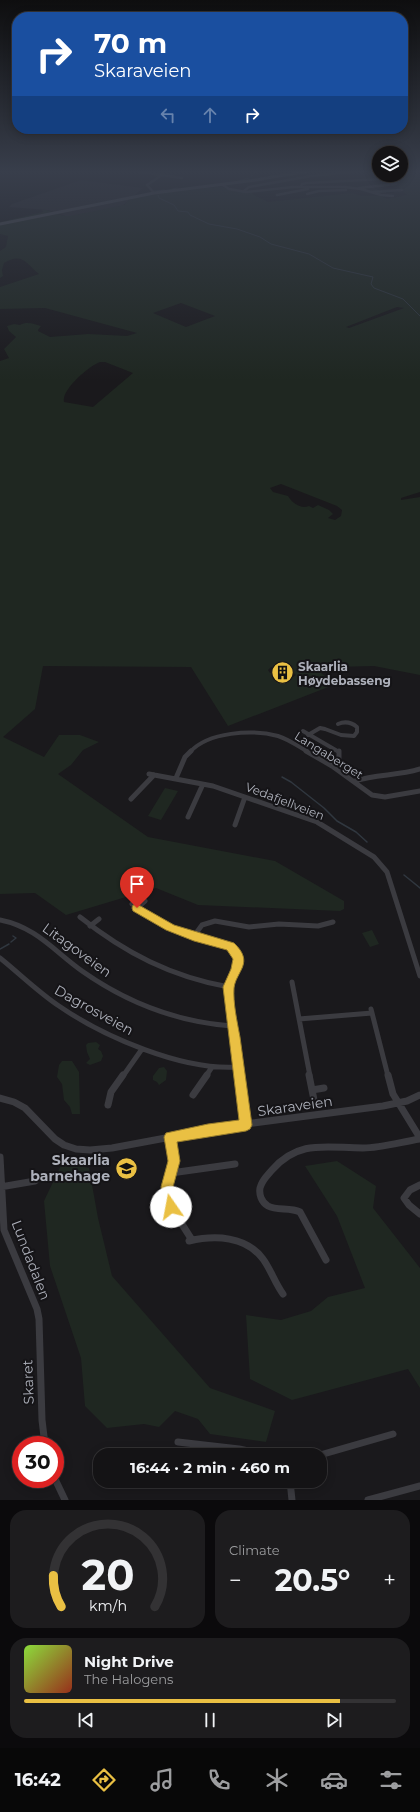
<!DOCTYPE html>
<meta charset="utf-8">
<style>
:root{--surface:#141315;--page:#1d1c1e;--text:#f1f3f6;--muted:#9d9ea0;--line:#333234;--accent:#eac043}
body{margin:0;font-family:Montserrat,sans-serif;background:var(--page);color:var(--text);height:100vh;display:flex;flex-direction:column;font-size:15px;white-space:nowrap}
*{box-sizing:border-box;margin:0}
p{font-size:13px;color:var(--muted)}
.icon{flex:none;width:22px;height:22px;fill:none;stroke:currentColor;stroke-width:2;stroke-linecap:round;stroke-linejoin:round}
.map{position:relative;height:1500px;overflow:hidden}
.details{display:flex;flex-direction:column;gap:10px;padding:10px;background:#0b0a0c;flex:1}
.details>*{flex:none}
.banner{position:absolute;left:12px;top:12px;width:396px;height:122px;border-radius:16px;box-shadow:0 2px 10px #0003,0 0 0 1px var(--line);background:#1a4fa0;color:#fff;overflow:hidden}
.fabs{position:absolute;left:372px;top:146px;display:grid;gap:8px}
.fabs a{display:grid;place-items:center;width:36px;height:36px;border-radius:50%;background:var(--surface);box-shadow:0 2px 10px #0003,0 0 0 1px var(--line);font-size:20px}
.speed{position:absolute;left:12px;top:1436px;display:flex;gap:8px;font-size:20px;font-weight:700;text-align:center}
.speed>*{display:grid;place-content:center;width:52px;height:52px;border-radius:50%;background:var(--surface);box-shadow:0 2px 10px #0003,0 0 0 1px var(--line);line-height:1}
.speed .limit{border:6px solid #d22;background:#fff;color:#111}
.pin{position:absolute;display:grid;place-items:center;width:34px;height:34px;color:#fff;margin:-41px -17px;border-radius:50% 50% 50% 0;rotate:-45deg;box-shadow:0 0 4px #0007}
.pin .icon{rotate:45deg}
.me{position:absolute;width:44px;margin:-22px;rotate:348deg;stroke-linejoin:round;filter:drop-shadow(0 0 3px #0008)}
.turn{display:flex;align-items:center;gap:14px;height:84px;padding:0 16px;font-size:18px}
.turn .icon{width:52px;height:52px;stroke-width:2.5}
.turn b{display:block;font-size:28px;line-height:34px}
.lanes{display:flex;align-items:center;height:38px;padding:0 16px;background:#0003;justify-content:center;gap:20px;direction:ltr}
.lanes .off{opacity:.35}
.big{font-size:30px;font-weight:700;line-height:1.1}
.details .tile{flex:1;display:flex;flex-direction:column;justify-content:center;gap:6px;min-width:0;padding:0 14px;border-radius:16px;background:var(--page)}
.details .dial{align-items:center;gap:0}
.dial svg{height:104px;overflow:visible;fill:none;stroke:var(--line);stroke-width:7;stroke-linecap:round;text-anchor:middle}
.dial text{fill:var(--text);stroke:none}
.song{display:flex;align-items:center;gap:12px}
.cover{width:48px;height:48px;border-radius:6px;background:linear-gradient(135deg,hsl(90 70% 55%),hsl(10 70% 35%))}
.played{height:4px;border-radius:2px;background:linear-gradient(90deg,var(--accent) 85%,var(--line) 85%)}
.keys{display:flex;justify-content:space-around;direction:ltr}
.heat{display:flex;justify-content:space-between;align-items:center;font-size:22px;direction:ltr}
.details .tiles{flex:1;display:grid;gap:10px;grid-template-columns:1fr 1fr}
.tile:last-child{grid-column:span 2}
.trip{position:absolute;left:93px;top:1448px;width:234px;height:40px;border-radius:16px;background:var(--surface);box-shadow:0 2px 10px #0003,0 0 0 1px var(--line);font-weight:700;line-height:40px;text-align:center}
.tab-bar{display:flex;height:64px;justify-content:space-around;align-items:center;background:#080808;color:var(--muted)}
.tab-bar .icon{width:28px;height:28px}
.tab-bar .on{color:var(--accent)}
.tab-bar b{font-size:18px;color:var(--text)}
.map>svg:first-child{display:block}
.built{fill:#262529}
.green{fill:#1f2721;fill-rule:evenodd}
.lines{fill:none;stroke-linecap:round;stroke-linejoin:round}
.stream-far1{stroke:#30373f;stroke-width:1}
.stream{stroke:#30373f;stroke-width:1.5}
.minor-far3{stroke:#3b3b40;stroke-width:2.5}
.minor-far2{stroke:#3b3b40;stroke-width:4}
.minor-far1{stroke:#3b3b40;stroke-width:5}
.minor{stroke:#3b3b40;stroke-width:7}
.secondary{stroke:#494a50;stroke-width:3}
.route{fill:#eac043;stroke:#987d2c}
.labels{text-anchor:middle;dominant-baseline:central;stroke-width:4;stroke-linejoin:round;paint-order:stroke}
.poi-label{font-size:12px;font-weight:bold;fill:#adb0ba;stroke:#151417;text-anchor:start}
.street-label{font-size:12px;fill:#adb0ba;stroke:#151417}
.near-street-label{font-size:14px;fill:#adb0ba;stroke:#151417}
.near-poi-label{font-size:14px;font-weight:bold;fill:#adb0ba;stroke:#151417;text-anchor:end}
</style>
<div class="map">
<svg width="420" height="1500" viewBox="0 0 420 1500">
<rect width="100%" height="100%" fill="#1a191c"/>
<path class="built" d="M81,180L143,188L122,206L68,217L48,210L9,207L12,204Z"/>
<path class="green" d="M365,171H379V175H401V171H410L420,176V492L401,498V500L420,497V675L374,666L332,667L321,673L336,684L228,726L191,667L43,666L35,709L3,737L44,757L59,735H80L99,742L83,750L71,765L58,774L148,837L275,861L344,901V909L340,911L198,905L156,888L66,915L35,893L0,894V361L9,358L4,349L16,337L9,331L7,326L14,324L20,325C27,321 34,324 41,326L38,330V331L50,337L88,334L127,336L137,333L45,308L0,309V287L39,274C26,264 23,252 4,263L2,270L3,276L0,278V251L6,247L8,236L0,234V222L43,212L42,210C52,209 60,217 70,216L124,205L131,198L176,190L222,187L231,190L254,192L252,194L268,202L352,193L362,196H380L387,199L407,195L396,184H389L381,180L384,179L376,177ZM181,303L215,316L186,327L153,313ZM397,307L404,308L349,328L346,327ZM100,362H105L133,373L93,407L64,402C61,390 89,366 100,362ZM281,484L337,506L342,510L341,516L335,520L328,518L333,514L329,510L318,505L313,508L309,506C301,509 293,504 288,496L273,492L270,488ZM271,667H276C284,671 285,670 293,672L296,675L290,679L277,673H270L268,670Z
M165,788L178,791L161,820L148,816Z
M372,930L379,944L370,947L362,933Z
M96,1042L100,1045L98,1049L101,1051L103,1056L101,1061L90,1065L86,1063L90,1059L87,1052L86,1045L88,1043Z
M62,1061H72L79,1072L80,1114H72L70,1107L64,1100L62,1084L57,1077L59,1065Z
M164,1067L167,1071L166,1080L159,1085L157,1082L153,1080V1076L159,1068Z
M337,1161L376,1186L373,1208L420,1268V1388L408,1369L292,1400L250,1379L246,1315L281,1320L311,1311L328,1297L365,1288L337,1216L305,1166Z
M62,1163L89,1168L98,1218L112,1276L210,1388L275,1411L266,1442L210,1434L198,1419L175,1411L159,1427L144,1424L107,1428L85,1406L81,1358L50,1266L44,1201Z"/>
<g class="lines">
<path class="stream-far1" d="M238,181L249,178L257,171
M172,189L177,188
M154,191L165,190
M158,195L159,198L174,205L178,211L188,212L190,215L209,224L237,229L260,237L271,244L309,254L333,268L373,277L371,284L374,288L403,299L420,316"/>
<path class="stream" d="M282,777L291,782L324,808L337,821L356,832L367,842
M404,875L420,888
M11,942L16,938L13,936
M0,949L9,944"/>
<path class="minor-far3" d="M134,171L182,178
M223,185L229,189L246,192L293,187H344L361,189L381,195L393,196
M301,187L302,184L307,183L383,179
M359,188L396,184
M244,191L249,187L311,176L360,171
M372,192L402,190
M154,193L147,185L162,175
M307,194L319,191L346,190
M277,195L308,189"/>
<path class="minor-far2" d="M303,731L339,752
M308,735L320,728L325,729L341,735L354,736L357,732V727C351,722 345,721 338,724
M190,752C208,732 252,729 278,736C288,739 298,746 308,752"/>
<path class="minor-far1" d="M306,751L332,766L372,795L385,797L420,791
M332,766L339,758V751
M149,774L213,786L317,822L374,857L387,872L420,976
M176,778L185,757L191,751
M355,781C376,774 398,776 420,769
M131,799L154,775
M188,817L203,784
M235,825L245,797
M132,904C153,920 177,933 203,939C215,941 230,942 236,953C243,964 231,976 229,987C227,1011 236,1051 239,1076
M137,908L145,901
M80,917C125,953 172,977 229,987
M0,920C36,927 54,951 82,971C126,1002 178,1022 232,1026
M90,926L99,919
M194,936L202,925L215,921L249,927L279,924L318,926L333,922
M0,958C20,974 38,992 59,1006C104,1037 183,1071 238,1067
M292,982L310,1076
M371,1009L388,1076
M299,1019L372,1013
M123,1076L142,1049
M206,1076L212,1067"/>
<path class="minor" d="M239,1075L246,1125
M309,1075L314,1100
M388,1075L393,1094L420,1138
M312,1090L324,1088
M193,1095L207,1075
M0,1098L14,1102L25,1108L55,1139L64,1145L76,1149L90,1150L112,1148L230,1126L383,1106L407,1101L420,1095
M108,1105L111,1092L123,1075
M170,1137L174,1161L167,1187L168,1197L171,1207L192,1240
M0,1157L4,1230L37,1309L39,1319L42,1420L45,1445
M171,1173L235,1164
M420,1185L410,1190L404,1198L409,1205L420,1214
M0,1187L35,1181
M189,1241C215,1235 246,1236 263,1259C271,1270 275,1283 283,1294
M326,1260L300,1212C290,1207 277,1211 268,1206C261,1202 259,1194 260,1188C262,1180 267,1176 272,1170C299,1139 327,1148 363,1148C381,1148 401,1142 420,1139
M178,1442L239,1449L267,1455
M320,1455L393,1434
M55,1479L65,1500
M290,1481L292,1500
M368,1500L420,1486"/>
<path class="secondary" d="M260,179L310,171
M0,224L154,193L263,179"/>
</g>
<linearGradient id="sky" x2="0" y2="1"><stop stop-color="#0e0e0f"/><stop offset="0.45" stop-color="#383e4b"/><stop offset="1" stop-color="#383e4b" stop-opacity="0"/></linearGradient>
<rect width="420" height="381" fill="url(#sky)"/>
<path class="route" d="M137,904L174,925L234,943C255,963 236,971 234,988C233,1003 237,1021 240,1037C244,1066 248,1096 252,1125L250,1129L246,1131L177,1142L180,1161L173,1187L178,1207L176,1212L171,1214L167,1212L161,1187L168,1161L164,1137L166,1133L208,1124L239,1120L223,987L231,969L233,959L227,950L194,941L166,930L133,911L132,908L133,905Z"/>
<defs>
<symbol id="building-disc" viewBox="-11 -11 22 22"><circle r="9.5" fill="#eac043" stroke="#151417"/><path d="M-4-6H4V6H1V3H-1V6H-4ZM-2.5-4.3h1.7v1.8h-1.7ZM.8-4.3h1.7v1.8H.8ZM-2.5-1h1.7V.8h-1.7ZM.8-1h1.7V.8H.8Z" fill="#111"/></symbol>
<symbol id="school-disc" viewBox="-11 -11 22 22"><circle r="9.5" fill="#eac043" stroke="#151417"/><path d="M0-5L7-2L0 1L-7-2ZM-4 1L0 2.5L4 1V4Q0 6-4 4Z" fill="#111"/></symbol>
</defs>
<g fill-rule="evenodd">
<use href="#building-disc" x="270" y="660" width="25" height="25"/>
<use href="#school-disc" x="114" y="1156" width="25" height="25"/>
</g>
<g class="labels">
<g class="poi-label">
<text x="298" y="666">Skaarlia<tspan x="298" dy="14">Høydebasseng</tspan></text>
</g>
<g class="street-label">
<text transform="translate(329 755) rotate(32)">Langaberget</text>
<text transform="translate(285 801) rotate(21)">Vedafjellveien</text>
</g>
<g class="near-street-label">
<text transform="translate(77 950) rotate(36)">Litagoveien</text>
<text transform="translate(94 1010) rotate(29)">Dagrosveien</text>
<text transform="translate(295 1106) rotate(-8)">Skaraveien</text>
<text transform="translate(31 1260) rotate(69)">Lundadalen</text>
<text transform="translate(28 1382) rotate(-92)">Skaret</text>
</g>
<g class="near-poi-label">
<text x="110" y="1160">Skaarlia<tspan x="110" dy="16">barnehage</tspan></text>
</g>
</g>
</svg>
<div class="fabs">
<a><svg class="icon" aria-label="layers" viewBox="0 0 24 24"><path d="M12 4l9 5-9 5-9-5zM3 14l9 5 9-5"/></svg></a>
</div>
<div class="speed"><div class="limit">30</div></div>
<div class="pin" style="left:137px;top:908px;background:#d93025"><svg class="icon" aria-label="arrive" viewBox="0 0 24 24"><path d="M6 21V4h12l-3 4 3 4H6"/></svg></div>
<svg class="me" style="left:171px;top:1207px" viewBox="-20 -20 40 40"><circle r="19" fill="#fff"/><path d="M0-13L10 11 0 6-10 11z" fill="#eac043"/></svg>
<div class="trip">16:44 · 2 min · 460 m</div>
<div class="banner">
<div class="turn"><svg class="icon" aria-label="right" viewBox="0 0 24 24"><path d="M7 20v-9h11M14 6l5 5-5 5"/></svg><div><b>70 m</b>Skaraveien</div></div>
<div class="lanes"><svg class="icon off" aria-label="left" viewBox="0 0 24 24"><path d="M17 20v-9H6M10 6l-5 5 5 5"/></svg><svg class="icon off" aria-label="ahead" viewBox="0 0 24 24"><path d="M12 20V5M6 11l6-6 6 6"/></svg><svg class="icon" aria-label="right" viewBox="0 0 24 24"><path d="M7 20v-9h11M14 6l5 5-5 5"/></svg></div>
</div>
</div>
<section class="details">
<div class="tiles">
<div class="tile dial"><svg viewBox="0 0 100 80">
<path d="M14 69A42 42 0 1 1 86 69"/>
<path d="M14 69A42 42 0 0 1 8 45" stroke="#eac043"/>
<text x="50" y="56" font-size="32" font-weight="700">20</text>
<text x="50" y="72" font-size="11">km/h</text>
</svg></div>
<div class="tile"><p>Climate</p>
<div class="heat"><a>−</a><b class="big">20.5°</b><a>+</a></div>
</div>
<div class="tile">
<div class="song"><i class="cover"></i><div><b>Night Drive</b><p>The Halogens</p></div></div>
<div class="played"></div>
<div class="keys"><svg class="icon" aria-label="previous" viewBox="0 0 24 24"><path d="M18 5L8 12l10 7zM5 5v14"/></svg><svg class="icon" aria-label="pause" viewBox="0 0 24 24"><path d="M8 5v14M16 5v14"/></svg><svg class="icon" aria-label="next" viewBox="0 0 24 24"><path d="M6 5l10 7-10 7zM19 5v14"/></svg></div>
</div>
</div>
</section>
<nav class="tab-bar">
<b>16:42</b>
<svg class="icon on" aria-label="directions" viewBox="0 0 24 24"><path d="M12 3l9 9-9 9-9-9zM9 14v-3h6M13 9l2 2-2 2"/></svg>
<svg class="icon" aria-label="music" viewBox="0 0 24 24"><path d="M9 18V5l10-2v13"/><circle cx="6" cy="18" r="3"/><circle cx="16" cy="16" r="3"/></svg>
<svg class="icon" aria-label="phone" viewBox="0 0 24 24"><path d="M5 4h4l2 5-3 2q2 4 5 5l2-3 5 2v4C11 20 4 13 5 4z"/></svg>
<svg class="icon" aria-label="climate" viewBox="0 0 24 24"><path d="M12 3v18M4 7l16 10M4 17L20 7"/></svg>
<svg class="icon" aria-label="car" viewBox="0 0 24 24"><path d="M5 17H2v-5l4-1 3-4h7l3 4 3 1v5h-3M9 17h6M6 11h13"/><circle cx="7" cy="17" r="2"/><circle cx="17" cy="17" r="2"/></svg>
<svg class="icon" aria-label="filters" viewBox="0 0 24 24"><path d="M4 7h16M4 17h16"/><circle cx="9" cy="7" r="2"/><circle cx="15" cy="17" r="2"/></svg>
</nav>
